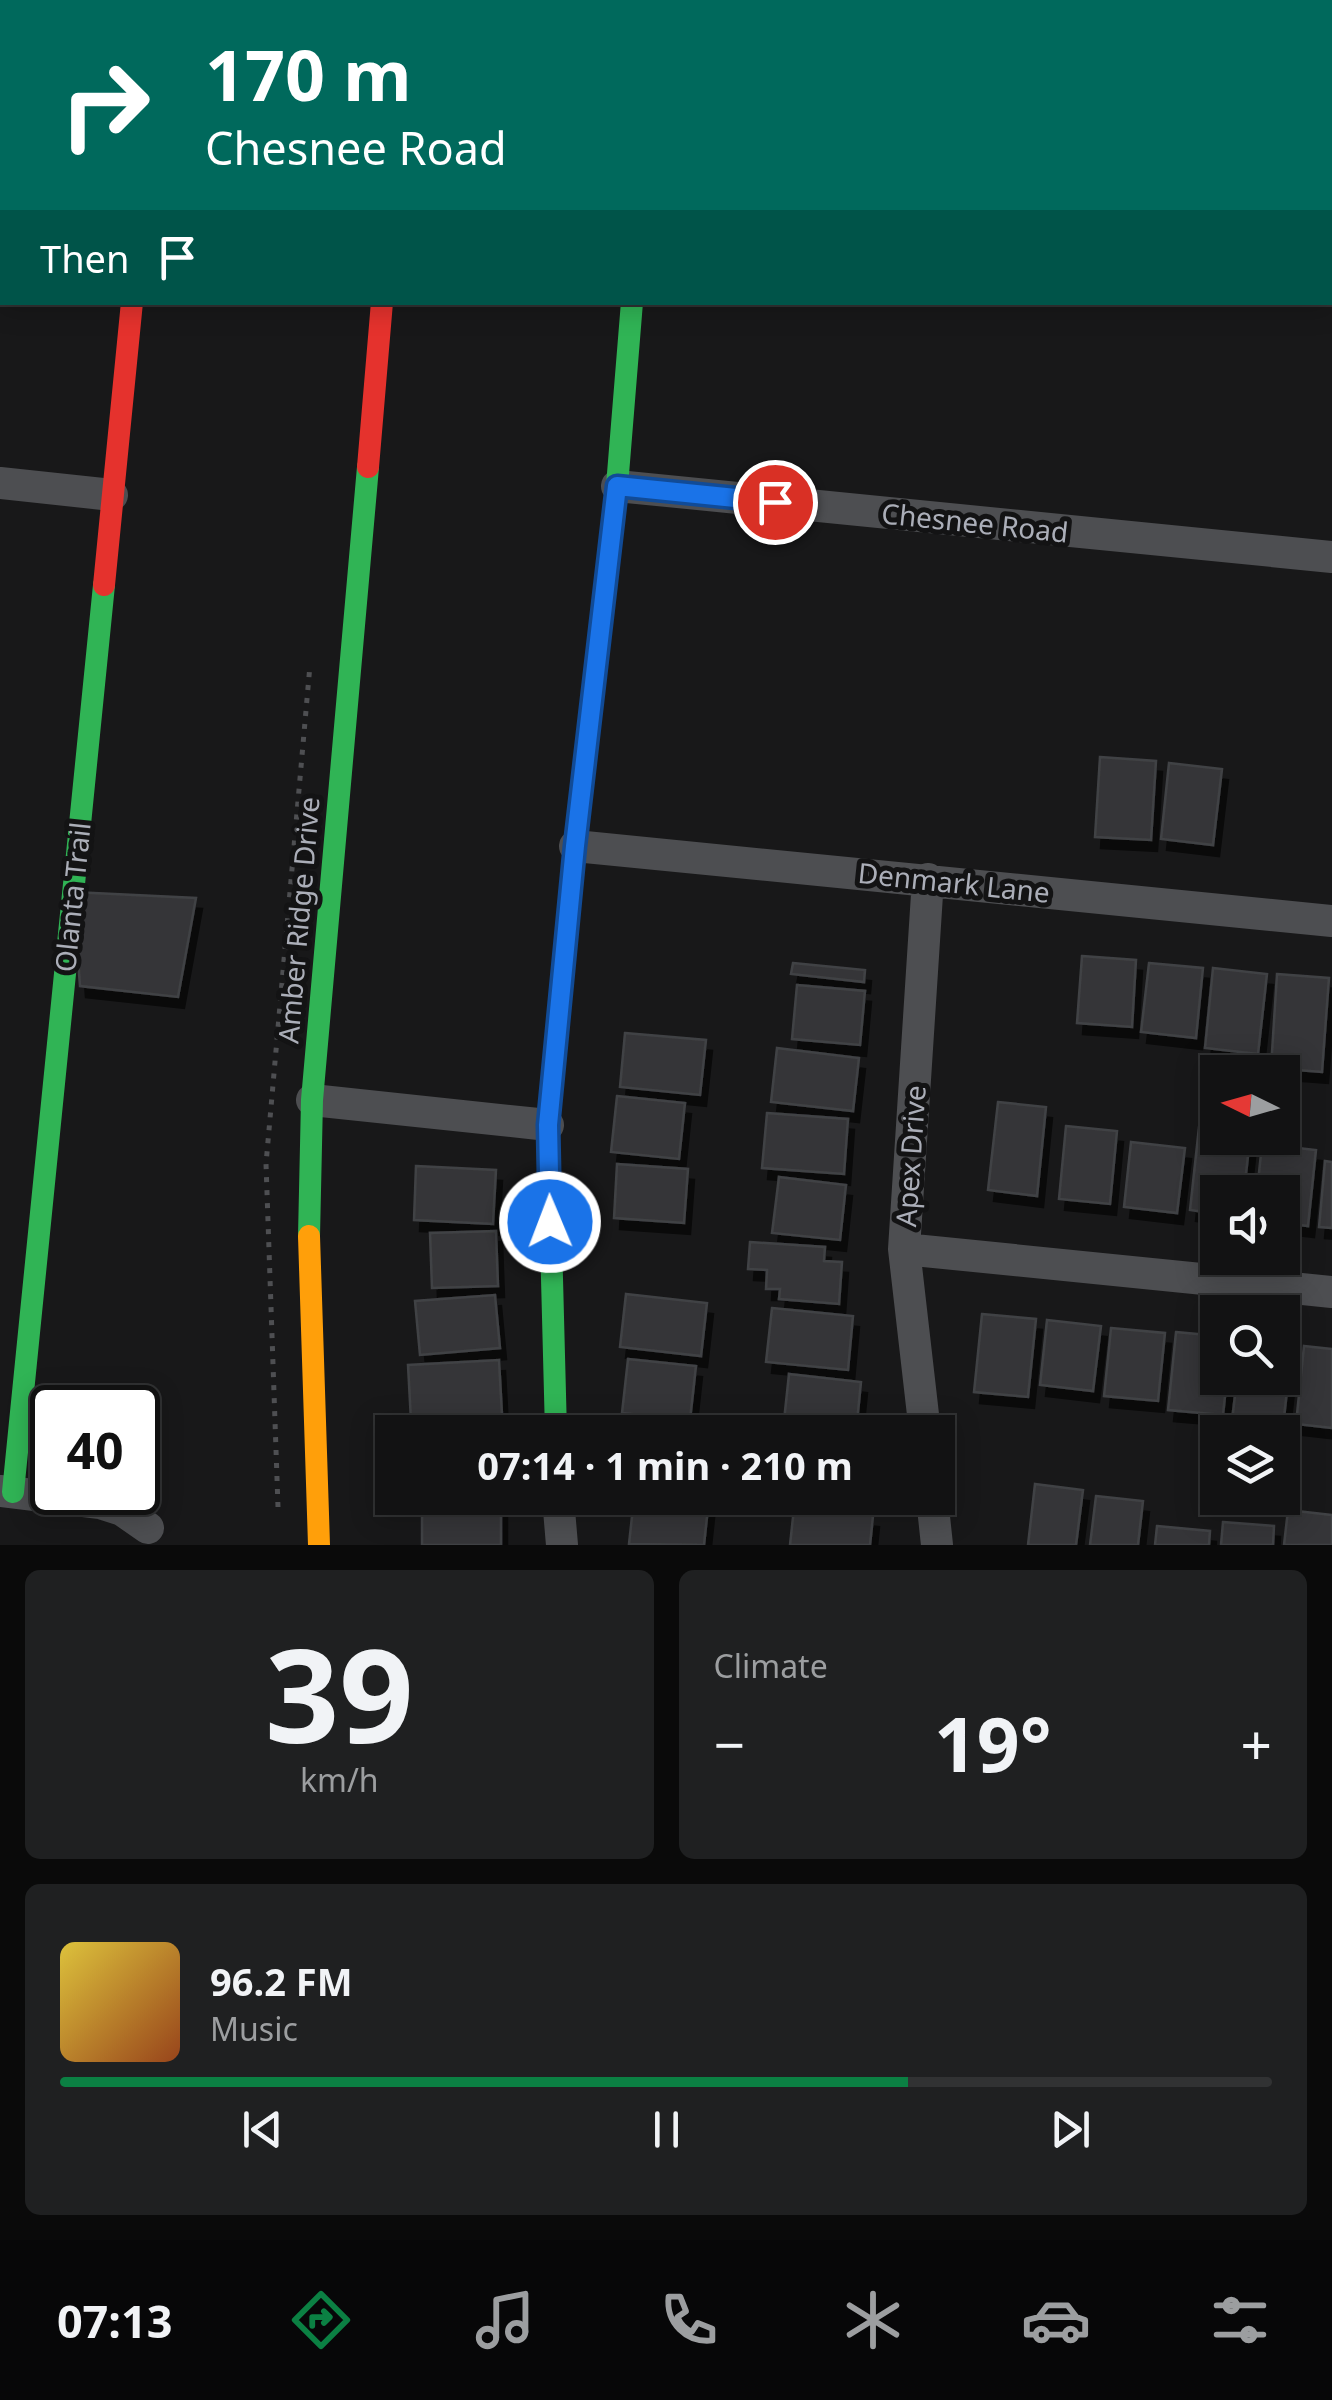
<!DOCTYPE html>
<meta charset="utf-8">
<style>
:root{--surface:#121213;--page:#1f2021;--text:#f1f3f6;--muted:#9c9ea0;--line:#313233;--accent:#0b8043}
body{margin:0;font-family:"Noto Sans",sans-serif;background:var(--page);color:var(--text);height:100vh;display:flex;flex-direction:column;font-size:38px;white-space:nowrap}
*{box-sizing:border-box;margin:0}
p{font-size:32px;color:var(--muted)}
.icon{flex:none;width:55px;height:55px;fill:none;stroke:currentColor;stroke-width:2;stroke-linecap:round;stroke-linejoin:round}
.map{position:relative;height:1545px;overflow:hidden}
.side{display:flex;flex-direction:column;gap:25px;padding:25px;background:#0a0a0a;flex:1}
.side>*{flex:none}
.banner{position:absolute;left:0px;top:0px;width:1332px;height:305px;box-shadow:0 5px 25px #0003,0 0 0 2px var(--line);background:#00695c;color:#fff;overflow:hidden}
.needle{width:65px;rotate:275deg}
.buttons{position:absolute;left:1200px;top:1055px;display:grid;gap:20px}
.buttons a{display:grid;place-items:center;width:100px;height:100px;border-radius:0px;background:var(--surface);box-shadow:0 5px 25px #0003,0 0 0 2px var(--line);font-size:50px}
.speed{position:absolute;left:30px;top:1385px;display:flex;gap:20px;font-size:50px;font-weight:700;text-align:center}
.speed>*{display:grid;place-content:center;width:130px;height:130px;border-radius:50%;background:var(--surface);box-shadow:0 5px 25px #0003,0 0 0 2px var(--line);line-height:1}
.speed .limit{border:5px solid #111;border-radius:15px;background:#fff;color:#111}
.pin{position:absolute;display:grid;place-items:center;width:85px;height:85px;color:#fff;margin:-42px;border:5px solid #fff;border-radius:50%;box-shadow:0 2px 10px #0007}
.me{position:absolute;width:110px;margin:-55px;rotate:359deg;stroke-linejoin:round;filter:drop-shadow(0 0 8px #0008)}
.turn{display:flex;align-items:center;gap:35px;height:210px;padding:0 40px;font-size:45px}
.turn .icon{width:130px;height:130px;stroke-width:2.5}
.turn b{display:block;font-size:70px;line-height:85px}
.then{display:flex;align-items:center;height:95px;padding:0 40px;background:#0003;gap:20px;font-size:38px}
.big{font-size:75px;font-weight:700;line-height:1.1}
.side .tile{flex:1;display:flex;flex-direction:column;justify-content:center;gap:15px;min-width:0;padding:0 35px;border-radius:15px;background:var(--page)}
.side .dial{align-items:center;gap:0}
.dial b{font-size:130px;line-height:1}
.song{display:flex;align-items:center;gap:30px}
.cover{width:120px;height:120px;border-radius:15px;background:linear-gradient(135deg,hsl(50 70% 55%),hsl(20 70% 35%))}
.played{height:10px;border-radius:5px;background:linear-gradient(90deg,var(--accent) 70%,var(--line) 70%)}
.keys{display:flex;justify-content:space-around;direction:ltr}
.heat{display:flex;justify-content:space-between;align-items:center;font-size:55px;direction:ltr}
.side .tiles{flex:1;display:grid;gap:25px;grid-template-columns:1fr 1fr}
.tile:last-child{grid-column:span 2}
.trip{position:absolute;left:375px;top:1415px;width:580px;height:100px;border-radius:0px;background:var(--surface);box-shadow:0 5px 25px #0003,0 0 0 2px var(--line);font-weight:700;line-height:100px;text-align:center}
.dock{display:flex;height:160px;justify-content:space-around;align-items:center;background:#070708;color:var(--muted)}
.dock .icon{width:70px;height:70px}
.dock .active{color:var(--accent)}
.dock b{font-size:45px;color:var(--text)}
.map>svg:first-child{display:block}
.building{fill:#363638;stroke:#414245;stroke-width:2.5;filter:url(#shadow)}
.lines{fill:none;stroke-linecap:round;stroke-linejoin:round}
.path{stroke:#4e4f52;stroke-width:5;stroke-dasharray:5 8;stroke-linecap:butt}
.street{stroke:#4d4e51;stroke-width:32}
.fast{stroke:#30b455;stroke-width:22}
.slow{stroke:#ff9f0a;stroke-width:22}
.jam{stroke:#e5322d;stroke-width:22}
.route-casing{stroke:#114b97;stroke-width:25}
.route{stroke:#1a73e8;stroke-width:18}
.labels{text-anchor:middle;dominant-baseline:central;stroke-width:10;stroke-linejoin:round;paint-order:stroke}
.street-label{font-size:28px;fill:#abaeb8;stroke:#131314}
</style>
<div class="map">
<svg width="1332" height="1545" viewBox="0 0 1332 1545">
<defs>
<filter id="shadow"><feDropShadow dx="6" dy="11" stdDeviation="0" flood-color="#0009"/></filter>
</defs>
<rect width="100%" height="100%" fill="#181819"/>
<path class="building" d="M1100,757L1156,761L1151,840L1095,837Z
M1169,763L1222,769L1213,845L1161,839Z
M73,892L196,898L178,997L80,986Z
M1082,956L1136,960L1132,1027L1077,1023Z
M793,963L865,970L864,982L791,974Z
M1149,963L1203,968L1196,1038L1141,1032Z
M1213,968L1267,974L1258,1054L1205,1048Z
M1277,974L1329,978L1322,1072L1271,1068Z
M797,985L865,991L860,1045L792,1039Z
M625,1033L706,1040L700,1095L620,1087Z
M777,1048L859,1058L853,1111L771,1102Z
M617,1096L685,1103L679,1159L611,1152Z
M998,1102L1046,1107L1037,1196L988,1190Z
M767,1113L848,1119L844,1174L762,1168Z
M1066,1126L1117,1131L1110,1204L1059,1199Z
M1199,1127L1218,1129V1138H1250L1244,1192H1218V1214L1190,1210Z
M1131,1142L1185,1148L1177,1213L1124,1207Z
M1262,1144L1316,1150L1308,1226L1282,1223V1192H1257Z
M1325,1161L1332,1162V1228L1319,1227Z
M617,1164L688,1169L684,1223L614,1218Z
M416,1166L496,1170L493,1224L414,1220Z
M779,1177L846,1185L840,1240L772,1233Z
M496,1231L498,1286L432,1288L430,1233Z
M750,1242L825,1247L824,1261L842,1262L839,1304L779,1299L780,1289H766L767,1270L748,1269Z
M626,1294L707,1303L701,1356L620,1347Z
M495,1295L500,1348L420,1355L415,1301Z
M772,1308L853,1316L848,1370L766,1362Z
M982,1314L1036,1319L1028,1397L974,1392Z
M1047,1320L1101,1326L1093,1391L1040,1385Z
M1111,1328L1165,1333L1158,1401L1104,1396Z
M1176,1332L1218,1336V1378H1227L1223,1415L1168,1410Z
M1282,1344L1292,1345L1283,1427L1232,1421L1237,1378H1282Z
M1304,1346L1332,1349V1428L1296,1424Z
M628,1359L696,1366L690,1420L622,1413Z
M499,1360L502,1415L411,1421L408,1365Z
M789,1374L861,1382L856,1432L783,1430Z
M503,1427L504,1432H431V1430Z
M1035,1484L1083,1490L1076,1545H1028Z
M1096,1496L1143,1501L1138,1545H1090Z
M422,1498H501V1545H422Z
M634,1498H709L704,1545L629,1544Z
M814,1498H862V1503Z
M794,1508L873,1516L870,1545H790Z
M1288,1510L1332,1515V1545H1284Z
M1223,1522L1274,1526L1273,1545H1221Z
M1157,1526L1210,1531L1209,1545H1155Z"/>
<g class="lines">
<path class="path" d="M278,1507L266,1164L310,665"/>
<path class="street" d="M160,2V0
M665,2V0
M1330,188H1332
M0,483L112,495
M617,486L1332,557
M575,846L1332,921
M312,1100L548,1125
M904,1249L1332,1292
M925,1432L904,1249L928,879
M0,1491L100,1503L122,1510L148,1528
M558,1498L562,1545
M932,1498L937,1545"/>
<path class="fast" d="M309,1236L312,1100L368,467
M556,1432L548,1125L575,846L617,486L632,302
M13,1492L104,585"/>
<path class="slow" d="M409,2L410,0
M309,1236L319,1545"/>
<path class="jam" d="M368,467L382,302
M104,585L132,302"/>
</g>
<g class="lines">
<defs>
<path id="route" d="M550,1222L548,1125L575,846L617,486L775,502"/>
</defs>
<use href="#route" class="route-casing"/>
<use href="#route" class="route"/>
</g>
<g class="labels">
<g class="street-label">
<text transform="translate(975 522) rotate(6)">Chesnee Road</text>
<text transform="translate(954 882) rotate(6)">Denmark Lane</text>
<text transform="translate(72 897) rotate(-84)">Olanta Trail</text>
<text transform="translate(298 920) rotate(-85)">Amber Ridge Drive</text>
<text transform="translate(910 1156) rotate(-86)">Apex Drive</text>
</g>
</g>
</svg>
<div class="buttons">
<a><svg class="needle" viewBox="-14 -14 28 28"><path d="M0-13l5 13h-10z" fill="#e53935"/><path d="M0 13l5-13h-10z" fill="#9c9ea0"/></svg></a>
<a><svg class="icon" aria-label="sound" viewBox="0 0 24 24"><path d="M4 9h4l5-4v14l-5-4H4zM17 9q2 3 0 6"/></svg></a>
<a><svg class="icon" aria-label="search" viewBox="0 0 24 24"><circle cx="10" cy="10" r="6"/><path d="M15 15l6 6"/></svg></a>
<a><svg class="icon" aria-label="layers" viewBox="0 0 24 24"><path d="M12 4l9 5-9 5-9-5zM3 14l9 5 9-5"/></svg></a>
</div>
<div class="speed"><div class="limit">40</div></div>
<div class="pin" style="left:775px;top:502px;background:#d93025"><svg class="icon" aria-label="arrive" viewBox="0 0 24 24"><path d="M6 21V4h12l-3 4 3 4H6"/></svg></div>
<svg class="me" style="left:550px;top:1222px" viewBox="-20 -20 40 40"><circle r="17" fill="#1a73e8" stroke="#fff" stroke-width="3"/><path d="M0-11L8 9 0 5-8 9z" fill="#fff"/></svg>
<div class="trip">07:14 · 1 min · 210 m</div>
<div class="banner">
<div class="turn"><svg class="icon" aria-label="right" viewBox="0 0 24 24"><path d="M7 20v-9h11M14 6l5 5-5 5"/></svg><div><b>170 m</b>Chesnee Road</div></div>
<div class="then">Then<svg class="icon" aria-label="arrive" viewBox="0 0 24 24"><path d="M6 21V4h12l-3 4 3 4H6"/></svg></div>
</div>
</div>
<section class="side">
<div class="tiles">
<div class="tile dial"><b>39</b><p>km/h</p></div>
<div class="tile"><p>Climate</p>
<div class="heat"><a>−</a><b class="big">19°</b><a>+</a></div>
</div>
<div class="tile">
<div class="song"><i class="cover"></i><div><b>96.2 FM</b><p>Music</p></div></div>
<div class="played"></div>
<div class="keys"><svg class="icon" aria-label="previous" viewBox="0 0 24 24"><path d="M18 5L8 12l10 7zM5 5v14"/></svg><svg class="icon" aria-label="pause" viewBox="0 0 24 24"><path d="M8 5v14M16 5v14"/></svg><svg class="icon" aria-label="next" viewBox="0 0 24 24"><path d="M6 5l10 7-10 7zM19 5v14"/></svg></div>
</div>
</div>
</section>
<nav class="dock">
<b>07:13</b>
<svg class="icon active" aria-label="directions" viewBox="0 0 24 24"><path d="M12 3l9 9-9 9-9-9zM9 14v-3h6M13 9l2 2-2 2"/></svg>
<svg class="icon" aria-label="music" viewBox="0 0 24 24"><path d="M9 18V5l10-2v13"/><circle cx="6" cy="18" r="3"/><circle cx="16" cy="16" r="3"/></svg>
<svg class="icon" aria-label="phone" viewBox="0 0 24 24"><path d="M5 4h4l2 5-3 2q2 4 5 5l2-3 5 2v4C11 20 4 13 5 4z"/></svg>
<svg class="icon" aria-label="climate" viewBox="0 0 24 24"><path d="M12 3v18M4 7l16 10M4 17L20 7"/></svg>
<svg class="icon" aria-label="car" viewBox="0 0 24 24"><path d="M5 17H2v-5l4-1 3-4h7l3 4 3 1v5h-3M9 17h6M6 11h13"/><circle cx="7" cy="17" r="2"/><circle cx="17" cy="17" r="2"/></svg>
<svg class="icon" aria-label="filters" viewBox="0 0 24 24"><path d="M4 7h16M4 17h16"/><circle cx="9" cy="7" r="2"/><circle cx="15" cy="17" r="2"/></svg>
</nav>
